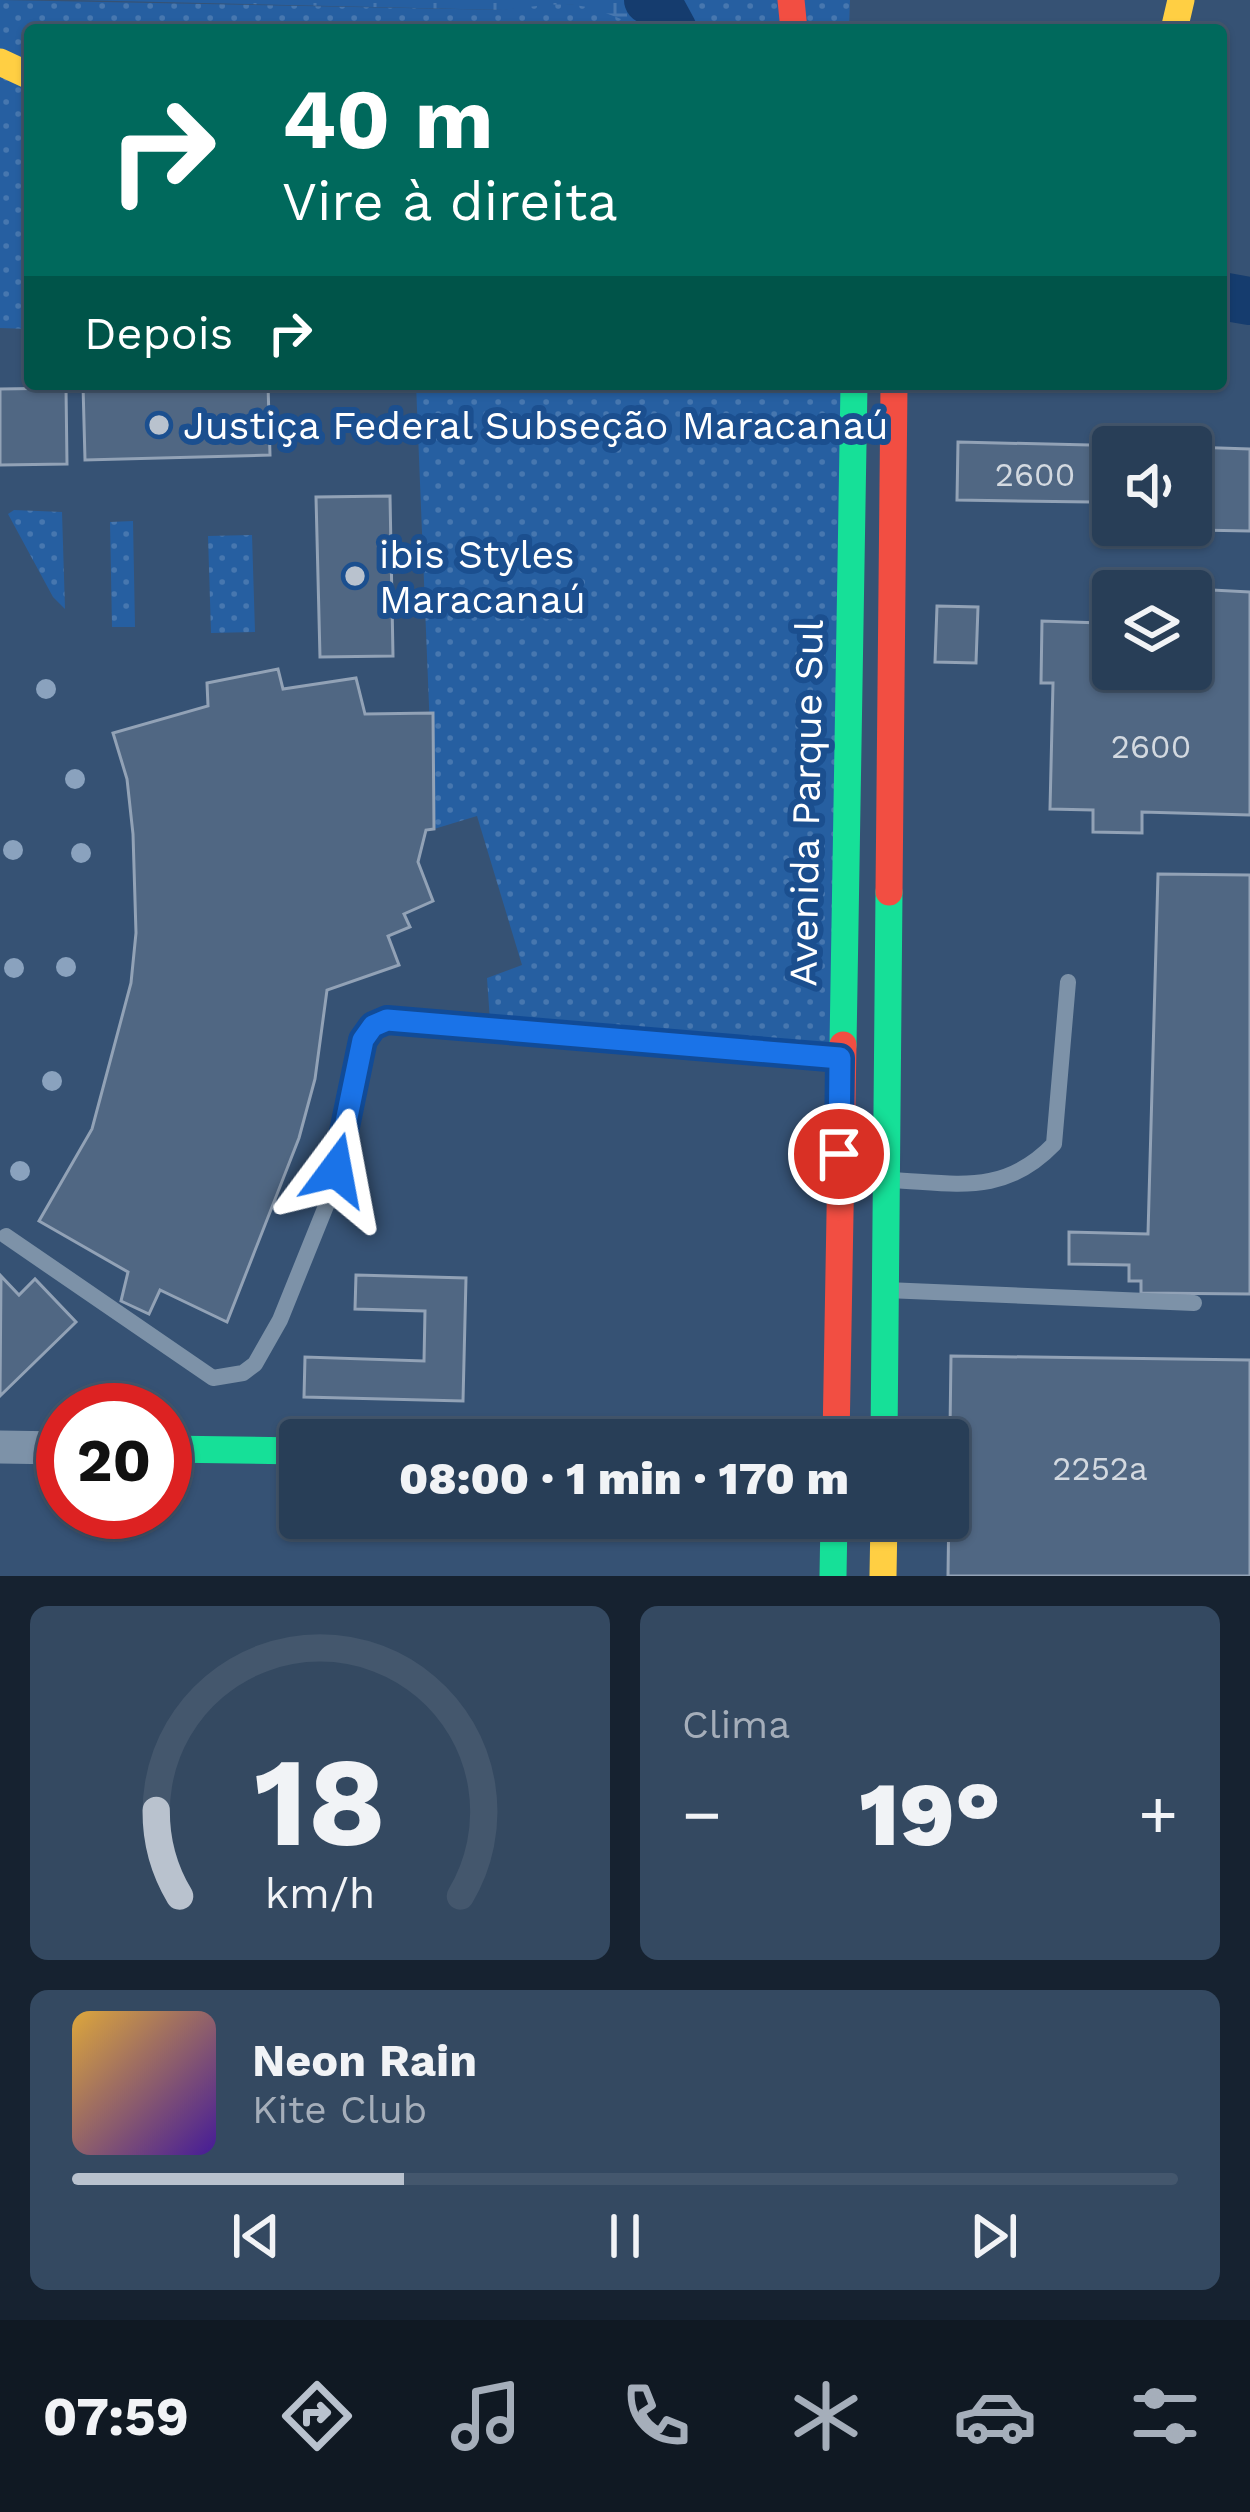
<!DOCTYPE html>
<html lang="pt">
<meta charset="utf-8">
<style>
:root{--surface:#283e57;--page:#344961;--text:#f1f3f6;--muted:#a5aeba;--line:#44576d;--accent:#b9c2ce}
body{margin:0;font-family:"Work Sans",sans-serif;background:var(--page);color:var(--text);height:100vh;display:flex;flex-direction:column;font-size:45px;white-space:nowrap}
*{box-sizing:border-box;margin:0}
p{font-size:39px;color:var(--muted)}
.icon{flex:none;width:66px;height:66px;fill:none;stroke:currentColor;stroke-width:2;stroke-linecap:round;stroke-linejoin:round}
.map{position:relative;height:1576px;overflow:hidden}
.sheet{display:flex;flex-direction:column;gap:30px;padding:30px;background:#162230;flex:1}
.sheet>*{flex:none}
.guide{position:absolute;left:24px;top:24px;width:1203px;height:366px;border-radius:12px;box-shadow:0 3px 9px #0004,0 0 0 3px var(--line);background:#00695c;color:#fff;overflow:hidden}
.fabs{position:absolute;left:1092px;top:426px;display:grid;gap:24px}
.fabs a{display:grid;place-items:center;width:120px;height:120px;border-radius:12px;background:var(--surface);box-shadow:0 3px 9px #0004,0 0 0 3px var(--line);font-size:60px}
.speed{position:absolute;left:36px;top:1383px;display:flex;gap:24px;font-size:60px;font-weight:700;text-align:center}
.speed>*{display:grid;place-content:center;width:156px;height:156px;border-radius:50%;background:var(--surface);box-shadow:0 3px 9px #0004,0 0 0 3px var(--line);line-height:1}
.speed .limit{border:18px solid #d22;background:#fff;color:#111}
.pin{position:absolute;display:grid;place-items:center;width:102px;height:102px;color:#fff;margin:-51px;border:6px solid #fff;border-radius:50%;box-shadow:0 3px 12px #0007}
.me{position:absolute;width:132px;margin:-66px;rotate:13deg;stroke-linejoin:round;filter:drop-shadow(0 0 9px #0008)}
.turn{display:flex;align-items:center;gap:42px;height:252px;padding:0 60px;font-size:54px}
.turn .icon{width:156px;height:156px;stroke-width:2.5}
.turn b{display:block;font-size:84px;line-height:102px}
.then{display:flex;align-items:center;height:114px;padding:0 60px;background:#0003;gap:24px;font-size:45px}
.big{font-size:90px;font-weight:800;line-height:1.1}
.sheet .tile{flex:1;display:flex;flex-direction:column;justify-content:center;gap:18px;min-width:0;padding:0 42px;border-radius:18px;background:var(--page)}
.sheet .dial{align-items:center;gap:0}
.dial svg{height:312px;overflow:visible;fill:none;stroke:var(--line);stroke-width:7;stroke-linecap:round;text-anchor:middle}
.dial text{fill:var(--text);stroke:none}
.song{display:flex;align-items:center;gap:36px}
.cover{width:144px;height:144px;border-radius:18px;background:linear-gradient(135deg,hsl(40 70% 55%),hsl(260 70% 35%))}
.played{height:12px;border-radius:6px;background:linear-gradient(90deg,var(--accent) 30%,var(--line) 30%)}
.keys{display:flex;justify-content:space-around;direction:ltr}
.heat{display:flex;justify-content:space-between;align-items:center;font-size:66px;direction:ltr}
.sheet .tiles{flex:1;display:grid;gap:30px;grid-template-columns:1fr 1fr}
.tile:last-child{grid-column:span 2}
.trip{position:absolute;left:279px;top:1419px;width:690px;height:120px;border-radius:12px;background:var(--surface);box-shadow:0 3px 9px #0004,0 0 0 3px var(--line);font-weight:800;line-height:120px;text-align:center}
.dock{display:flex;height:192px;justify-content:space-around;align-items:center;background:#101923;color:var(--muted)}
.dock .icon{width:84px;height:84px}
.dock .selected{color:var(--accent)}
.dock b{font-size:54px;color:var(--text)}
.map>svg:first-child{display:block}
.grass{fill:url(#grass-dots)}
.wetland{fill:url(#wetland-marsh)}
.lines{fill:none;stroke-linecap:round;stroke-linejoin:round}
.river{stroke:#153c6e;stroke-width:48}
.building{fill:#506783;stroke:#92a2b6;stroke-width:3}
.lane{stroke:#7d92a8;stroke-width:16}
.street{stroke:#7d92a8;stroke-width:33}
.fast{stroke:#16e098;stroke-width:27}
.slow{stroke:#ffcf43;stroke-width:27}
.jam{stroke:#f24e42;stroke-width:27}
.tree{fill:#8aa2be}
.route-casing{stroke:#114b97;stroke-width:30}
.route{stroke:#1a73e8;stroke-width:21}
.poi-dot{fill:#b9c2ce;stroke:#1b4f8f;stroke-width:4.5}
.labels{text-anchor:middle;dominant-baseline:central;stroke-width:12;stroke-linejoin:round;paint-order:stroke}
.number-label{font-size:33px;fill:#d3d9e0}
.poi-label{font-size:39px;fill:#fff;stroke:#1b4f8f;text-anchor:start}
.street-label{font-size:39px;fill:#fff;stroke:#1b4f8f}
</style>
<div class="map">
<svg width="1250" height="1576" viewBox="0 0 1250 1576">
<defs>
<pattern id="grass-dots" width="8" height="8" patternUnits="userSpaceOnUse" patternTransform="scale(3)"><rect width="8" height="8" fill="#265fa1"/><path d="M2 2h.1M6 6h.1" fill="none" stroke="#4777af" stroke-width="1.8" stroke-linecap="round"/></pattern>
<pattern id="wetland-marsh" width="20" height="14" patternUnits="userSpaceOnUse" patternTransform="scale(3)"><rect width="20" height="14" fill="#265fa1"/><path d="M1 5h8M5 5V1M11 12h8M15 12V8" fill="none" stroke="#4777af"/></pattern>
</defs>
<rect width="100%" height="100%" fill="#365274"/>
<path class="grass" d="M0,0L504,10C549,0 611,0 646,30H30V329L0,328Z
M673,0H850L849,30H694Z
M416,384H844L834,1044L490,1021L487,978L522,965L477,816L434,829Z
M14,510L62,512L65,609L53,597L8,514Z
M133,521L135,627H112L110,522Z
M252,535L255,632L211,633L208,536Z"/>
<path class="wetland" d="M74,0H673L694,30C682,30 657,35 646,30C582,2 581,0 504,10Z"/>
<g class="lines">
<path class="river" d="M648,0L660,6L673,30
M1221,296L1250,301"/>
</g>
<path class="building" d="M268,384L270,455L85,460L83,385Z
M66,388L67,464L0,465V389Z
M958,442L1175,447H1113V525H1191V447L1250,449V531L1091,528V502L957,500Z
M390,496L393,656L320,657L316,497Z
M1212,590L1250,592V815L1142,812V833L1093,832V810L1050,809L1053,683H1041L1042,621L1101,623L1100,642H1113V669H1191V644H1209Z
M937,606L978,607L976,663L935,662Z
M278,669L283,689L356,678L365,714L433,713L434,829L426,830L418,862L433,901L404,914L410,927L388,936L399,965L327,990L315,1079L299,1138L227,1322L160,1290L149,1314L121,1301L128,1272L39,1221L92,1129L131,983L136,933L133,834L127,779L113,733L208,706L207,683Z
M1158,874L1250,875V1294L1141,1293V1281H1129V1265L1069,1264V1232L1148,1234Z
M356,1275L466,1278L463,1401L304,1397L305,1357L424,1361L425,1311L355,1309Z
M1,1276L19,1295L35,1279L76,1322L0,1396Z
M951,1356L1250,1360V1576H948Z"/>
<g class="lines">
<path class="lane" d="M891,1180C957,1183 1004,1196 1054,1144L1068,982
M6,1236L213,1378L243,1373L255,1364L280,1320L328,1201L363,1040L373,1026L410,1021L840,1058
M886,1290L1194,1303"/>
<path class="street" d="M0,1447L63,1448"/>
<path class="fast" d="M843,1045L854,384
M884,1440L889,892
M165,1449L300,1451
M833,1576L834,1518"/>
<path class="slow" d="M1174,30L1181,0
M0,62L30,76
M883,1576L884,1518"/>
<path class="jam" d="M791,0L794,30
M889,892L894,384
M836,1440L843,1045"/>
</g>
<g class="tree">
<circle cx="46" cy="689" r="10"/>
<circle cx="75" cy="779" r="10"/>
<circle cx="13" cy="850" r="10"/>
<circle cx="81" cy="853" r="10"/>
<circle cx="66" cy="967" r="10"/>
<circle cx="14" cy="968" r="10"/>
<circle cx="52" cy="1081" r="10"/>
<circle cx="20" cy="1171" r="10"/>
</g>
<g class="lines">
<defs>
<path id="route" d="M336,1170L363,1040L373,1026L387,1020L840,1058L839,1154"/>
</defs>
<use href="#route" class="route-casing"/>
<use href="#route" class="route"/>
</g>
<g class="poi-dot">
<circle cx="159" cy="425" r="12"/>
<circle cx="355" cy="576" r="12"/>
</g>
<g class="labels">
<g class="number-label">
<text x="1035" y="474">2600</text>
<text x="1151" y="746">2600</text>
<text x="1100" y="1468">2252a</text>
</g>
<g class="poi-label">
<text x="183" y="425">Justiça Federal Subseção Maracanaú</text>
<text x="379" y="554">ibis Styles<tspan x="379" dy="45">Maracanaú</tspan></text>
</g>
<g class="street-label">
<text transform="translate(806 803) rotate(-89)">Avenida Parque Sul</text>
</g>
</g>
</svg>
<div class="fabs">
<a><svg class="icon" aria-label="sound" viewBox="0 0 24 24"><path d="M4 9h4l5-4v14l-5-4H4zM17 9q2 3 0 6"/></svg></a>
<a><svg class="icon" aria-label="layers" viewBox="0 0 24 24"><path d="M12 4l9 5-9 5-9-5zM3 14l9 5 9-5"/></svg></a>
</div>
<div class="speed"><div class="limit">20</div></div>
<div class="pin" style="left:839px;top:1154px;background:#d93025"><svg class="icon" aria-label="arrive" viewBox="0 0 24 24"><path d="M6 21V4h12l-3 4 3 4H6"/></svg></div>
<svg class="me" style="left:336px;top:1170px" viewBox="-20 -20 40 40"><path d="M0-17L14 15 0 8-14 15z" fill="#1a73e8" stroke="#fff" stroke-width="4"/></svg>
<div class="trip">08:00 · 1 min · 170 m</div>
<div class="guide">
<div class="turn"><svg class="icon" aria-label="right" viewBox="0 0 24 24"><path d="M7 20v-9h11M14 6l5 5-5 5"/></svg><div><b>40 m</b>Vire à direita</div></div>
<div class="then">Depois<svg class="icon" aria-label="right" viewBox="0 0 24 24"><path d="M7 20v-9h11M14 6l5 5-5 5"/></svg></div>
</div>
</div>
<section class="sheet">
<div class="tiles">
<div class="tile dial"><svg viewBox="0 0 100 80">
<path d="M14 69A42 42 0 1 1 86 69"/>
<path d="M14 69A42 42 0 0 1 8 47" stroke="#b9c2ce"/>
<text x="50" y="56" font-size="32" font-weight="700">18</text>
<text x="50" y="72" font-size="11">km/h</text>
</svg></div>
<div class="tile"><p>Clima</p>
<div class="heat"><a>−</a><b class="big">19°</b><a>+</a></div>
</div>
<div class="tile">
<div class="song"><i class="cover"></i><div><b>Neon Rain</b><p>Kite Club</p></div></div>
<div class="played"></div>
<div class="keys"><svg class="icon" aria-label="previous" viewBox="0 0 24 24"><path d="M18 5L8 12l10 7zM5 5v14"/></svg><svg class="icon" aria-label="pause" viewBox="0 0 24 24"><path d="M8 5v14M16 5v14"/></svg><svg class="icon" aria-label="next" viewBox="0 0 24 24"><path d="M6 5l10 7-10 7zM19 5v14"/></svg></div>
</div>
</div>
</section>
<nav class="dock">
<b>07:59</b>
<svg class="icon selected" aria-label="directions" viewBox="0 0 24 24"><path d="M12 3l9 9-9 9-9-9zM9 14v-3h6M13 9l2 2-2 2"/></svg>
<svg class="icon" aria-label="music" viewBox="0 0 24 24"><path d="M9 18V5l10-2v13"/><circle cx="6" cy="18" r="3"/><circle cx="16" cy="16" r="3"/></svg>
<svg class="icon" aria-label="phone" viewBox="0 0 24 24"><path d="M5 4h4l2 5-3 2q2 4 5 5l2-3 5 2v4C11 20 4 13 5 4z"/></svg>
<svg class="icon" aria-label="climate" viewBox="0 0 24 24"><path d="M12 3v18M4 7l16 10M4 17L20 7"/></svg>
<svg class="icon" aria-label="car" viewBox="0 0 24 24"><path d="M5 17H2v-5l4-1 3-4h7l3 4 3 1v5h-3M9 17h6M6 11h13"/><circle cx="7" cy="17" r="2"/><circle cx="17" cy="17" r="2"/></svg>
<svg class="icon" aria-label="filters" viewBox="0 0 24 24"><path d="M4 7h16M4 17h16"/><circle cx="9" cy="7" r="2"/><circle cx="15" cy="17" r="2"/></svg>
</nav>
